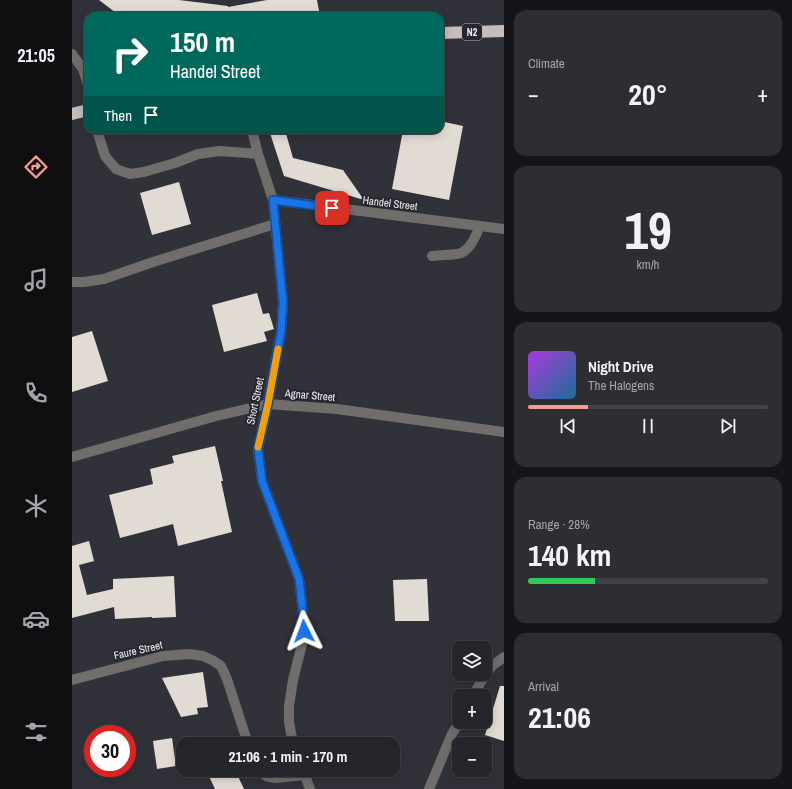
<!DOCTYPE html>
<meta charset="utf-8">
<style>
:root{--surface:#25262b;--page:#2d2e33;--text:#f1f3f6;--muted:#a3a5a9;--line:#424347;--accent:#f59c95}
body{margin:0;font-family:"Archivo Narrow",sans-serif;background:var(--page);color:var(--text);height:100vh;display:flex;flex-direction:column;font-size:15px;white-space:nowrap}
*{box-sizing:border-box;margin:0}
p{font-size:13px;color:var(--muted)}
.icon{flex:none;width:22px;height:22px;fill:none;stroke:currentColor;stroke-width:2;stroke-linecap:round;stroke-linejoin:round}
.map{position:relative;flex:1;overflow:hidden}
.side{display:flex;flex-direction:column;gap:10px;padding:10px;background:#141518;width:288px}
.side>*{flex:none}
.top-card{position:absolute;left:12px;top:12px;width:360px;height:122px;border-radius:12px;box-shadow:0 2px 10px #0003,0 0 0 1px var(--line);background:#00695c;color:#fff;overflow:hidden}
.fabs{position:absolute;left:380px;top:641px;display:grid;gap:8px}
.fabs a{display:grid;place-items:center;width:40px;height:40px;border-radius:8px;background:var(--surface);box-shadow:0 2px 10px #0003,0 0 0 1px var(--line);font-size:20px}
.speed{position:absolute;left:12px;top:725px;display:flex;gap:8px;font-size:20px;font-weight:700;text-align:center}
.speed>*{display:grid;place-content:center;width:52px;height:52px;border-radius:50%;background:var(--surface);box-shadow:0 2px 10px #0003,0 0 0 1px var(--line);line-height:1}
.speed .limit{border:6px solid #d22;background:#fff;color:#111}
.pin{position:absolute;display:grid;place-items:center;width:34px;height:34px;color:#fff;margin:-17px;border-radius:8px;box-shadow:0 2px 6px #0006}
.me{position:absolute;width:44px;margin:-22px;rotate:357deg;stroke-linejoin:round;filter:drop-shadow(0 0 3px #0008)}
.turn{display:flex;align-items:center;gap:14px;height:84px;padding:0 20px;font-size:18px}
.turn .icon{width:52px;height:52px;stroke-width:2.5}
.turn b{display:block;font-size:28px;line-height:34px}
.then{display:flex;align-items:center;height:38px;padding:0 20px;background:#0003;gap:8px;font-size:15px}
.big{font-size:30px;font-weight:800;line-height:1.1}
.side .widget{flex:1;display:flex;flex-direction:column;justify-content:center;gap:6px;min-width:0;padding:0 14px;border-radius:12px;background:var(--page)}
.side .dial{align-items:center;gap:0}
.dial b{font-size:52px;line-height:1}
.song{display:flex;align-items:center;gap:12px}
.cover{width:48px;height:48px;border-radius:6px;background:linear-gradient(135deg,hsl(280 70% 55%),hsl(200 70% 35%))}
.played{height:4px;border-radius:2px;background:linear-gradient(90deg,var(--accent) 25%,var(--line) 25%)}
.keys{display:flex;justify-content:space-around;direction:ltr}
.heat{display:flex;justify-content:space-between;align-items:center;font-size:22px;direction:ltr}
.charge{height:6px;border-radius:3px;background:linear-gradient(90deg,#34c759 28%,var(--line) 0)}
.trip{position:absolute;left:104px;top:737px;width:224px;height:40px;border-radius:12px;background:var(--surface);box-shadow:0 2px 10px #0003,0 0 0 1px var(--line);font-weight:800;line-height:40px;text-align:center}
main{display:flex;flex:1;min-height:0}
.tab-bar{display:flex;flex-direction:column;width:72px;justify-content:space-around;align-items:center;background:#0f0f11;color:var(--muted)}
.tab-bar .icon{width:28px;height:28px}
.tab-bar .on{color:var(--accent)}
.tab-bar b{font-size:18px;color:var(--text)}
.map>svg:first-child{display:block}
.building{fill:#e2dbd4}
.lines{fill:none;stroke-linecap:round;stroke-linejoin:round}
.minor{stroke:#716d6d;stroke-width:10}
.highway{stroke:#c7bcbc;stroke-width:12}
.route-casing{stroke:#114b97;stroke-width:10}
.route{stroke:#1a73e8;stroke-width:7}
.slow{stroke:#f59e0b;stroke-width:7}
.labels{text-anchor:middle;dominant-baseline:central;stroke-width:4;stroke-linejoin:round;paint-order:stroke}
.shield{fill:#27282f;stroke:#b1b3b8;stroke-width:1}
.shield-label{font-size:10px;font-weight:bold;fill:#eceef2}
.street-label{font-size:11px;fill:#eceef2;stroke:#27282f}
</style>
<main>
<nav class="tab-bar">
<b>21:05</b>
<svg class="icon on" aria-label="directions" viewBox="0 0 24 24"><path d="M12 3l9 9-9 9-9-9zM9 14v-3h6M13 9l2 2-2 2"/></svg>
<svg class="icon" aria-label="music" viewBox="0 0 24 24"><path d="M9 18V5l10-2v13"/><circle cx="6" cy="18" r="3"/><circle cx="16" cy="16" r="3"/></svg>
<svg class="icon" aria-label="phone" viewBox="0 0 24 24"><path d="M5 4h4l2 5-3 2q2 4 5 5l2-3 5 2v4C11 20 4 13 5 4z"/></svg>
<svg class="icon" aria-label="climate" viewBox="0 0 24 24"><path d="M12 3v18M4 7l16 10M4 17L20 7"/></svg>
<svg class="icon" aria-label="car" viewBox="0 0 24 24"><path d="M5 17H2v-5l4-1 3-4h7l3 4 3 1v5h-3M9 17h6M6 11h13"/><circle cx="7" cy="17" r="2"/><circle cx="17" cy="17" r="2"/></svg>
<svg class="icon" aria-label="filters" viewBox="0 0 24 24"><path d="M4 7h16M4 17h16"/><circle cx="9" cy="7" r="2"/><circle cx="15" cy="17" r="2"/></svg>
</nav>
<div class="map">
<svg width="432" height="789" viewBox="0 0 432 789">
<rect width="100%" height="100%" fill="#313239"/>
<path class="building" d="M27,0H107L156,6V7L195,0H245L248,16H48Z
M368,121L391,126L377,200L320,189L331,130H368Z
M197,130H213L221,158L271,170L292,200L212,176Z
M107,182L119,224L80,235L68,193Z
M185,293L191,314L197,313L202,329L192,332L195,341L152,352L140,305Z
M20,331L36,381L0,392V337Z
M143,446L151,481H149L160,532L106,546L101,524L48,538L37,495L81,484L78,469L102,463L100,456Z
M17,541L22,561L7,565L15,595L41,589V579L102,576L104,617L80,618V617L43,619L42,607L0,618V546Z
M355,579L357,621H323L321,580Z
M131,672L136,707L125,708L126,714L109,717L90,678Z
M428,686H432V741L413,735Z
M100,738L104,766L85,769L81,741Z
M134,770H163L172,789H143Z"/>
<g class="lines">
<path class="minor" d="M0,54L11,69L16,85
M25,130L33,156L44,169L58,174L72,172L103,163L126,154L148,151L186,154
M180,130L186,154L201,200L211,303L209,332L196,404L186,449L190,481L227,579L230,604L232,631L230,644L221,680L217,706V722L221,744
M201,200L432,229
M360,256C366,255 385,255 389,253C399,249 404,235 408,226
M0,282H12L32,279L81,262L203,224
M0,457L144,416L196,404L265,409L432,432
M0,680L91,656L117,654L131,656L140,660L149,666L155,679L176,744
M401,696L411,678L421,665L432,657
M187,770L194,776L203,778L234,775
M231,770L238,789
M357,789L380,734L387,722"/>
<path class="highway" d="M368,33L432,31
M0,114L16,110"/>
</g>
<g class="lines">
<defs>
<path id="route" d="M232,631L230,604L227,579L190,481L186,448L196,404L209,332L211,303L201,200L260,208"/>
</defs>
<use href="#route" class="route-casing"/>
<use href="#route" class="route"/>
<path class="slow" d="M186,447L196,404L206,349"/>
</g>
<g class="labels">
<rect class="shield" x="390" y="24" width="20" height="16" rx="3"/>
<g class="shield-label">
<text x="400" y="32">N2</text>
</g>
<g class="street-label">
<text transform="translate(318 203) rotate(7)">Handel Street</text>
<text transform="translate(238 395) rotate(5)">Agnar Street</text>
<text transform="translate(183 401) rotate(-78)">Short Street</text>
<text transform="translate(66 650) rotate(-13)">Faure Street</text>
</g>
</g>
</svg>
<div class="fabs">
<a><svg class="icon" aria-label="layers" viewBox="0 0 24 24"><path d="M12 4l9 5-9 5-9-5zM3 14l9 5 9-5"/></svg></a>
<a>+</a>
<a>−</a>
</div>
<div class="speed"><div class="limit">30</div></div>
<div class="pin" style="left:260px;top:208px;background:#d93025"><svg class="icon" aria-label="arrive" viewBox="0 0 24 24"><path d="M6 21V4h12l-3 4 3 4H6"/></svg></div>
<svg class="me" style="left:232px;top:631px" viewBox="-20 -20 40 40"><path d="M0-17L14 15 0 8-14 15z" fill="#1a73e8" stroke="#fff" stroke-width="4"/></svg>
<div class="trip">21:06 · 1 min · 170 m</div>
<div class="top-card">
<div class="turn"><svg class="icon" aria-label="right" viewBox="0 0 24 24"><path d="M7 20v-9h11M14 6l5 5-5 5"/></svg><div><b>150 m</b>Handel Street</div></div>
<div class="then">Then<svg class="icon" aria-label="arrive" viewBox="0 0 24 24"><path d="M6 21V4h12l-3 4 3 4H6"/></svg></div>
</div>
</div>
<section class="side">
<div class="widget"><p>Climate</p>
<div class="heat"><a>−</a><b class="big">20°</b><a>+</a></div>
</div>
<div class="widget dial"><b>19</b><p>km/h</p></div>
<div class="widget">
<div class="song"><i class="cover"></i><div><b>Night Drive</b><p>The Halogens</p></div></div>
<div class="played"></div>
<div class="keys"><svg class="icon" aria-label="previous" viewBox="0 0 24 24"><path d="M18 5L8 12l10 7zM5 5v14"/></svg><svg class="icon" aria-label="pause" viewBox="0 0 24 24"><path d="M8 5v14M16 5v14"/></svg><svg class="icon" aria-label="next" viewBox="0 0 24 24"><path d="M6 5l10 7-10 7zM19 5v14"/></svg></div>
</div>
<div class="widget"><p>Range · 28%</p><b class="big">140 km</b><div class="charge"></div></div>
<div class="widget"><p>Arrival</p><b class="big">21:06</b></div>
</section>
</main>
